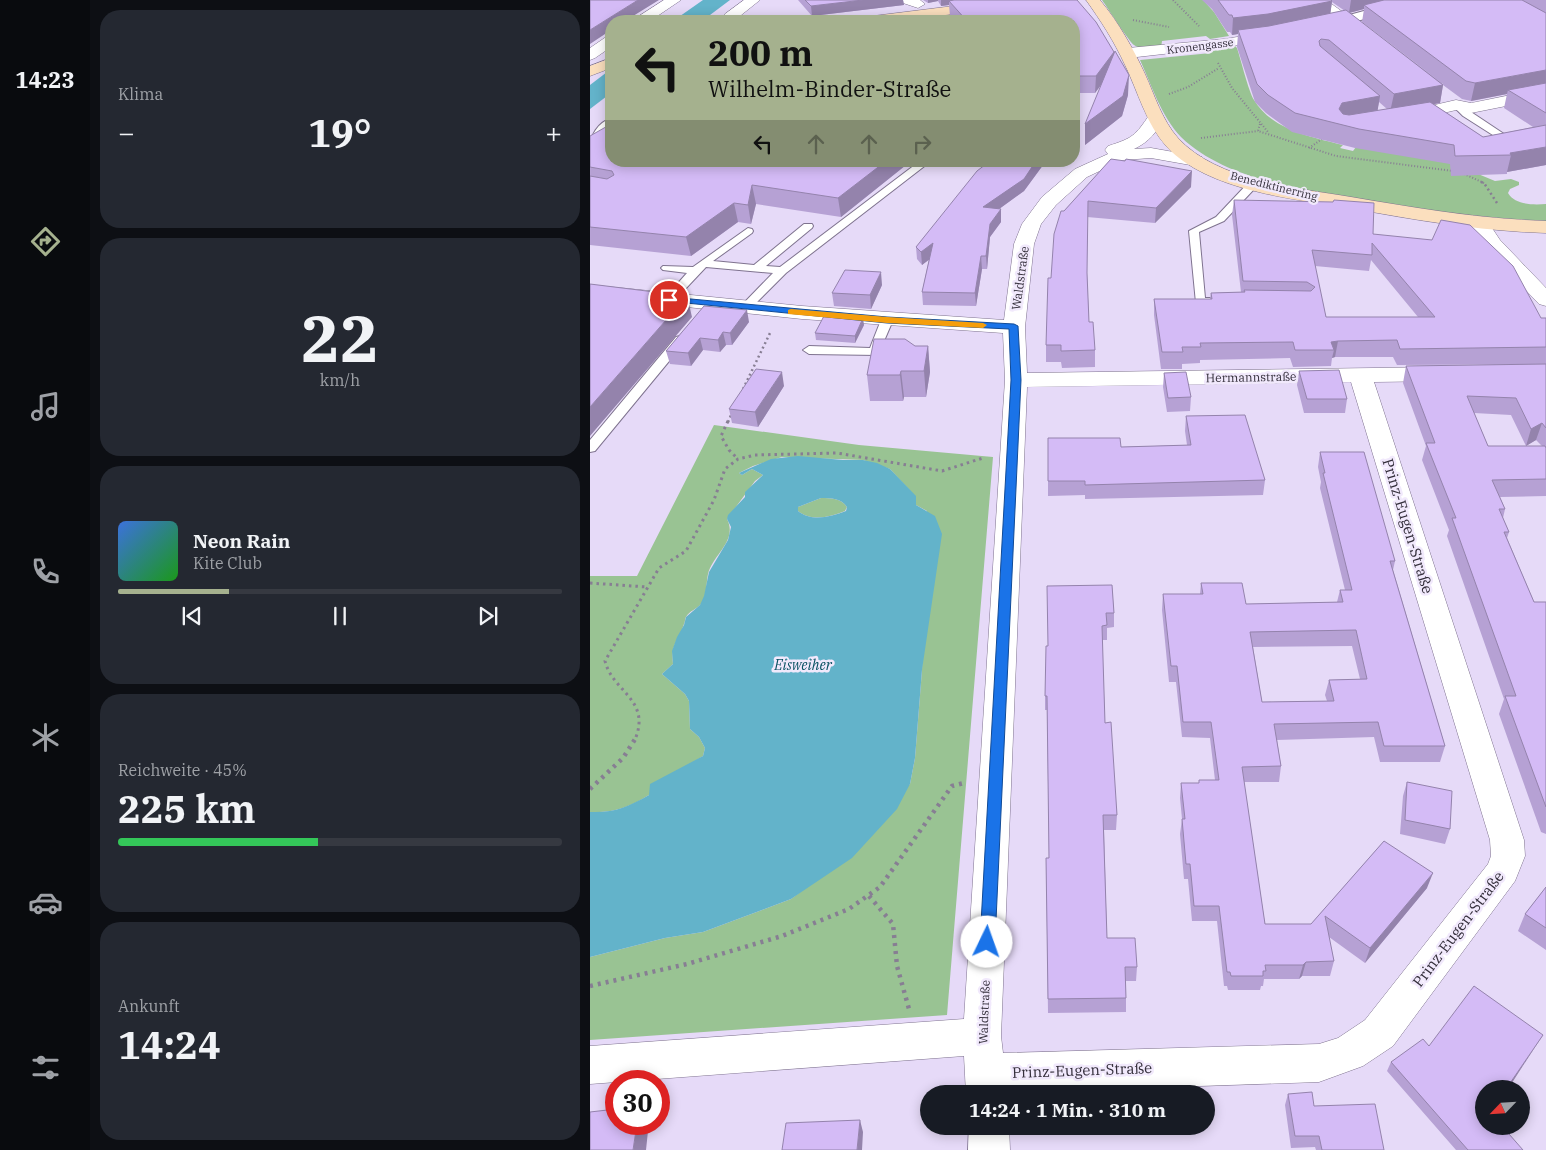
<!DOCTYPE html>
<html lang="de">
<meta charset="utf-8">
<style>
:root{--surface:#171b24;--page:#242831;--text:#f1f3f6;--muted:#9ea1a6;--line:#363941;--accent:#a5b18e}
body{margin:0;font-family:"IBM Plex Serif",serif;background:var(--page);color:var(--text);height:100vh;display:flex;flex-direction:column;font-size:19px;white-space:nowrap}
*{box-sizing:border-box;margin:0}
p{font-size:16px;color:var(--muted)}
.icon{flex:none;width:28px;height:28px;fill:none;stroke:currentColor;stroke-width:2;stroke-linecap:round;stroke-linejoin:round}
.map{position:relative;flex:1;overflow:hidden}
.panel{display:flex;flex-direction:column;gap:10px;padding:10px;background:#0d0f14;width:500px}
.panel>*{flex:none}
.guide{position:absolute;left:15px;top:15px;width:475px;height:152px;border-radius:20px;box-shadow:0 2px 12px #0003;background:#a5b18e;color:#111;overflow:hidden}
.needle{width:32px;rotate:245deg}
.tools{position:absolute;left:885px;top:1080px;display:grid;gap:10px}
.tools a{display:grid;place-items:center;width:55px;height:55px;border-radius:50%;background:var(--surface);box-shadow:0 2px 12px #0003;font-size:25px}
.speed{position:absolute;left:15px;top:1070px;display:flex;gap:10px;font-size:25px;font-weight:700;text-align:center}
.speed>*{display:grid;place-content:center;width:65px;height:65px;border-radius:50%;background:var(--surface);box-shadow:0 2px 12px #0003;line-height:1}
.speed .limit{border:8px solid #d22;background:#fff;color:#111}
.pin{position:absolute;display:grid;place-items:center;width:42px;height:42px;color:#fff;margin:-21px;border:2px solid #fff;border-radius:50%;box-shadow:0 1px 5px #0007}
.me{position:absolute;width:55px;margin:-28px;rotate:3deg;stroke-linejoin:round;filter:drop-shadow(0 0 4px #0008)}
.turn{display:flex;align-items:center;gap:18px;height:105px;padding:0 20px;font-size:22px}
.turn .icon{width:65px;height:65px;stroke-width:2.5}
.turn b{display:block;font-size:35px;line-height:42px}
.lanes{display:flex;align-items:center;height:48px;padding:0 20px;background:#0003;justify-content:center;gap:25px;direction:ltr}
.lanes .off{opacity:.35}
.big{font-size:38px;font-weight:700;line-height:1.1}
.panel .card{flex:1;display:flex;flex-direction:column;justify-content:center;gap:8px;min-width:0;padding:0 18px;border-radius:20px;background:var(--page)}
.panel .dial{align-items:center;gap:0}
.dial b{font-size:65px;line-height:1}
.song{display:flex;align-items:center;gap:15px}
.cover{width:60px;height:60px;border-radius:8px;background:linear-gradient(135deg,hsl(220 70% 55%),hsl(120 70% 35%))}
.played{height:5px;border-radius:2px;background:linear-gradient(90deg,var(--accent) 25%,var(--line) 25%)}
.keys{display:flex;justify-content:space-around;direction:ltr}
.heat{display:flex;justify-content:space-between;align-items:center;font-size:28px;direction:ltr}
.charge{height:8px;border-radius:4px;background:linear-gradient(90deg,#34c759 45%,var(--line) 0)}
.trip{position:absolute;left:330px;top:1085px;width:295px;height:50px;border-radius:25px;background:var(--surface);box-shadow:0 2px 12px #0003;font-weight:700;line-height:50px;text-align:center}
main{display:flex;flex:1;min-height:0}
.tabs{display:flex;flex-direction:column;width:90px;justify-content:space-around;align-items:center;background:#090b0e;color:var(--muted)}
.tabs .icon{width:35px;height:35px}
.tabs .on{color:var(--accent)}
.tabs b{font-size:22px;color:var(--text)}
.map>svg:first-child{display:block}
.green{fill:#99c393}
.water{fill:#63b3ca;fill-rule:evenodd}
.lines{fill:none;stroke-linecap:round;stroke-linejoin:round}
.service-casing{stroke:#7f738f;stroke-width:2}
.pedestrian-casing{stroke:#7f738f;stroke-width:2}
.minor-casing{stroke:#7f738f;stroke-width:1}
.tertiary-casing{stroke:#7f738f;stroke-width:1}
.secondary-casing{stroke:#7f738f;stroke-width:1}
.path-far3{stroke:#877e93;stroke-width:2;stroke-dasharray:1 2;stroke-linecap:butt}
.path-far2{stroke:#877e93;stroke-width:2.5;stroke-dasharray:2 3;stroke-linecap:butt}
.path-far1{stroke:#877e93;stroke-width:3;stroke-dasharray:2.5 4;stroke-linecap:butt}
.path{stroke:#877e93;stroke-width:4.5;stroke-dasharray:3 5;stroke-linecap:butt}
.service{fill:#fff;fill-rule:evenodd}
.pedestrian{fill:#fff;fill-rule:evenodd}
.minor{fill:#fff;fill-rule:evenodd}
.tertiary{fill:#fff;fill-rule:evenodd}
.secondary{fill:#fbdfbe;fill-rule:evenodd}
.wall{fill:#b6a1d4;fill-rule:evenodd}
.shaded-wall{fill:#9483ac}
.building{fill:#d4bbf6;stroke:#9483ac;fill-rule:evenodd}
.route{fill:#1a73e8;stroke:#114b97}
.slow{fill:#f59e0b}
.labels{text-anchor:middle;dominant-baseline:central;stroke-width:5;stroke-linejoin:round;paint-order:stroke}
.far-street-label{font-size:11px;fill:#332e3a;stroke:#f1e9fc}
.street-label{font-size:12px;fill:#332e3a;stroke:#f1e9fc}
.water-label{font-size:14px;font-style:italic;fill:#075061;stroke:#f1e9fc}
.near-street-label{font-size:15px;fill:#332e3a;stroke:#f1e9fc}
</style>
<main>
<nav class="tabs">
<b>14:23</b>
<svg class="icon on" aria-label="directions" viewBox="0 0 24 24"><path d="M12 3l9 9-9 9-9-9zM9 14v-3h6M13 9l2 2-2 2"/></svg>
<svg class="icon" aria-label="music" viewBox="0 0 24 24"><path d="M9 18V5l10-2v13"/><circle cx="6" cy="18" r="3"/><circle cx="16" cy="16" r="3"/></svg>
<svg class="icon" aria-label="phone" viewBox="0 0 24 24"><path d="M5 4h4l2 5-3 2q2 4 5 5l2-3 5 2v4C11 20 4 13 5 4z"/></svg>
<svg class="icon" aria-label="climate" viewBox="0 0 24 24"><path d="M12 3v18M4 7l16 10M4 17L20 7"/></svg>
<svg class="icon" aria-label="car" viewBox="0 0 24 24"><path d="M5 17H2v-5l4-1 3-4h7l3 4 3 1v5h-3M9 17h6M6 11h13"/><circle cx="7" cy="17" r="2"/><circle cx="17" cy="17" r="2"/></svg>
<svg class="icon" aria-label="filters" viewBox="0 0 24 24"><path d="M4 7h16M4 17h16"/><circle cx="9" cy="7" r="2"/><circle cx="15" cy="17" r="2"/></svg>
</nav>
<section class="panel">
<div class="card"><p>Klima</p>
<div class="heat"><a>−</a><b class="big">19°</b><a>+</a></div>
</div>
<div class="card dial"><b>22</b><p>km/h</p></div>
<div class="card">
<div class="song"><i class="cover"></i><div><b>Neon Rain</b><p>Kite Club</p></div></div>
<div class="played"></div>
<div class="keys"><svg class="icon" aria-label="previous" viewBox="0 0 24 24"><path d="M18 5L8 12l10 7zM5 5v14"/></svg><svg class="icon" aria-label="pause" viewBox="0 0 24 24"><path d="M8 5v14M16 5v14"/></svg><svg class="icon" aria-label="next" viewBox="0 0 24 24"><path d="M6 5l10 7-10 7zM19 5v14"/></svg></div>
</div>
<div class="card"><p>Reichweite · 45%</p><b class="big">225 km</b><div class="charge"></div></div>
<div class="card"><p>Ankunft</p><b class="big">14:24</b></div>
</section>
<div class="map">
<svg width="956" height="1150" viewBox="0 0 956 1150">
<rect width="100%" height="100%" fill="#e6daf8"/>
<path class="green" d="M512,0H613L624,12L639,36L620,39L616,36L572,41L571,48C564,48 551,50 544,45C540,43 517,7 512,0Z
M644,45L647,48C651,60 658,90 664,100C682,130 722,137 753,145L750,148L763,151L766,147L864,164L905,181L921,179L929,182V185L920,189L918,193C925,205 943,205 956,204V221C891,218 828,210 764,199C708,189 633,178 591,137C571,116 562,86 550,60L621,53V48Z
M124,425L269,445L403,457L357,1015L0,1040V957L75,938L113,932L201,899L221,884L320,784L325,758L332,670L337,511L326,505L325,496L300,469L273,460L192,457L163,466L149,473L152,475L162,469L173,475L165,481L137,519C148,541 123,554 118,574C116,584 117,596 111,604C107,609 99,611 96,617C95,618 95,623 94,624C88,642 81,643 83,664L72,674L95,694L99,701L100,729L109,737L115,748L113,756C74,780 49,815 0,812V576H47Z
M231,498C241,498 251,498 257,507L255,511C240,517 222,522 208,511V507Z"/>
<path class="water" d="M113,0H140L112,21H83Z
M21,69V93L0,109V85Z
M208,456L253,460H273L287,463L300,469L326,496V505L345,516L352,534L332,670L325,758L320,784L307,809L262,858L201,899L113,932L75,938L0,957V812C24,813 38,807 59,795L60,784L113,756L115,748L109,737L100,729L99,701L95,694L72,674L83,664L82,651L87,637L94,625L96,617L110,605L114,596L119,572L138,540L141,527L137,519L138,515L155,497V492L173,475L162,469L152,475L149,473L181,459ZM231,498C241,498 251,498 257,507L256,511C240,517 222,522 208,511V507Z"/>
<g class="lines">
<defs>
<path id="service" d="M336,11H342L348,21H340L335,13Z
M866,102L926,142V146H920L873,116L862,105Z
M21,118V125L14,131L3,148L0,149C0,135 8,123 21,118Z
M330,161H341L196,273L159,310H151L149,308L183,273L116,267L83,302L79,303L73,300L97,273L73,270L71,268L73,266L103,267L158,228L162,229L163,231L162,233L123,261L164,265L214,224H222L223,226L222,228L176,266L190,267Z
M664,180L669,183L668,185L634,221L609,232L615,298H627L633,301L627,304L606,303L599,231L626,217L660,181Z
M297,316L303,320L288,355L219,354L213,350L219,346L280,348L291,320Z
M90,336L96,340L94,343L5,451L0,452V440L86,337Z"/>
<path id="pedestrian" d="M814,0H835L833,3L756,24L750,20L752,17Z"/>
<path id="minor" d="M154,0H170L145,20H135L133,17L135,14Z
M311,0H330L335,4L328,8L313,3Z
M720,0H736L782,33L780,36H770Z
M684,31L689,32L691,35L689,38L635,47L538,58L533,56L530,53L533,50L538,48L635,39Z
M956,88V98L881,113L866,110L816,122L810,121L808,117L810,113L866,100L881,103Z
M566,113L572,114L574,118C567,132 559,142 544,149L561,148L606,156L612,157L615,161L612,165L606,166L561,158L533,160L497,177L466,205L451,224L444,244L435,327L437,373L852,367L860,369L863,374L860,379L852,381L784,382L934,840L935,856L925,881L803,1046L773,1066L729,1082L376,1094L374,1056L0,1084V1046L374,1019L415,380L413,333L212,319L0,297V285L212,306L414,320L424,244L432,224L452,197L485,169L518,154L515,150L518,146C543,138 545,136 560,114ZM761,382L900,840L901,856L898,864L775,1020L748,1038L729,1044L413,1053L411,1036L437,387Z
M889,217L896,219L910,240L956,288V306L949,304L896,248L879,223L882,219Z
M379,1126H419L420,1150H378Z"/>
<path id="tertiary" d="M74,0H91L60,21H44L46,18Z
M21,36V47L5,58L0,60V48L16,37Z"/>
<path id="secondary" d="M436,0H478L471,4L413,11L396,10L307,21H268L270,18L275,17L396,2L413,3Z
M496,0H510C529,23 543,48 555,74C565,96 572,120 588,138C627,181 707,188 761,197C826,208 890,219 956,221V233C890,231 825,220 760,208C704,199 617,191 576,146C556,123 548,92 535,65C524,41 511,21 496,0Z
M21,58V68L0,76V66Z"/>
</defs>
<use href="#service" class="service-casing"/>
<use href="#pedestrian" class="pedestrian-casing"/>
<use href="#minor" class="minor-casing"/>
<use href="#tertiary" class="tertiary-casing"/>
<use href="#secondary" class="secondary-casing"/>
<path class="path-far3" d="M583,0L609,26
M543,20L579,27
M628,63L642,88L678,132
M579,94L598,87L629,68
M670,124L668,131L746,156L863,171
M611,138L668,131
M719,148L732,139
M874,174L894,183"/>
<path class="path-far2" d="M891,182L894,183L907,203
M153,389L181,331
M138,422L142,413"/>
<path class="path-far1" d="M138,421L131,436L139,450L148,459
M0,583L57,587
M46,737C60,699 22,691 15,661L69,568L96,551L124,500L135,469L148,459L165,455L247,453L352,471L393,458"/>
<path class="path" d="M0,789L33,758L47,736
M279,896L303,924L307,966L319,1009
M0,986L97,964L192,936L259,909L290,887L362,786L374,783"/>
<use href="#service" class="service"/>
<use href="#pedestrian" class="pedestrian"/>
<use href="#minor" class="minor"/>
<use href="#tertiary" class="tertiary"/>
<use href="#secondary" class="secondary"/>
</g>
<path class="wall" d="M208,0H313L314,5L222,16Z
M333,0H487L524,54L538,95L532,116L495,145L511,85L505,93H484V21H364L360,16L359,5L351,6L348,1L338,3Z
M612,0H956V165L917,172V174L861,176L860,164L765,148L702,132L676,113L665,102L647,47L648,34L642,35L640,32H637L622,9ZM742,2L755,11L740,14ZM774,9L772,22L853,84L759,13ZM853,85L872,99L881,101L917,94L914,108L943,127L893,137L843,104L850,103ZM789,102L797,109L787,111Z
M0,136L321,161L251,217L166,204L161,224L148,222L101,256L0,245Z
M521,159L601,187L565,223L497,217V273L499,322L505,350V367L472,368L471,362H456V345L474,211Z
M400,161H456L434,191L409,209H411V222L400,237L397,269H392L386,306L333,305L332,292L339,259L332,265L327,259L326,247Z
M644,200L783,234L951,318H956V364L807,365L803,357H745L742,358L741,366L703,367L700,358L610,360V363L592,364V369H571L564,315V299H620L621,293L651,292L642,215ZM781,260L828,317H736L725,266L779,271Z
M292,285L281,309L244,306L242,293Z
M114,306L159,322L142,345H136L130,352L113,350L101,366L80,364L76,351Z
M274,325L265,343L226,340L225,333Z
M325,346H338L340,372L336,397H314L313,401H280L277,375Z
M956,364V496L910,497L915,509L913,518L919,532L917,538L944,602H956V834L951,832L909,714L914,699L857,536L859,530L832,460L836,446L813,383L816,366ZM884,413L921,415L936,446H898ZM946,440L952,446H936Z
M709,371L757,399L755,413H714L707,385Z
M574,373L601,397L600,411L577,412L573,387Z
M194,386L168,427L142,423L139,409Z
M596,416L675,480L673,495L495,499V495L458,496V438L531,447L597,445L595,431Z
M730,452L805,561L803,570L855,746L850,762H790L784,737L687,740L691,766L689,782H654L675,924H721L794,841L837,888L775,963L739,937L744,961L740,976H712L709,979H674L673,986H671L670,990H638L637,986H634L627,921H602L598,879H594L590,834L592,819L590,798L591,783H609V780H625L620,738L592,737L586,682H579L572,610L573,594H610L611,583L656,604L747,602L750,590H755L730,488L731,482L728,467ZM762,646L770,679L739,680L735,695L737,701L672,702L663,647Z
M522,585L524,613V627L517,628V640H512L515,723L527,815L526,830H514L517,938L547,967L546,981H535L536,998V1012L458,1013L456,858H459L457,710H455V696L458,646Z
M817,782L860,829L855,844L810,834L813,796Z
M956,887V950L928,931L935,914Z
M953,1035L947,1044L894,1089V1126L933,1150H866L797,1071L801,1062L839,1046Z
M698,1094L724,1106L794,1150H726L725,1147L701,1148L695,1105Z"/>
<path class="shaded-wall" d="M48,0H69L35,21H21V30L0,44V30Z
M273,0H313L314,5L222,16L221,6Z
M338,0H348V1L338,3Z
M351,0H396L359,1V5L351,6Z
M761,0H807L774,5V9L759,13Z
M742,1L740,17L677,31L648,30V34L642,35L643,18Z
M524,52L523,69L505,93L506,76Z
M956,70V87L918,90L917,94L881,101L885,83Z
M539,75L538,95L532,116L495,145V124Z
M853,85L850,103L800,112L804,94Z
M790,96L787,114L750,121L749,109L752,103Z
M489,105V116L484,123V111Z
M956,147V165L917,172L921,155L920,153Z
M296,161H321L251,217L248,198Z
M446,161H456L434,191L394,220L393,207Z
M602,171L601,187L565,223L566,208Z
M162,185L166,204L161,224L158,205Z
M144,203L148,222L101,256L96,237Z
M411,209V222L400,237L397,269L396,256L400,224Z
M343,243L344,256L332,265L331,252Z
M391,256L392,269L386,306L385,293Z
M291,272L292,285L281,309L280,295Z
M97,296L102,317L0,436V407Z
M157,310L159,322L142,345L140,333Z
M273,318L274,325L265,343V336Z
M133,332L136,345L130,352L128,340Z
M110,338L113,350L101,366L98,353Z
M748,341L745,357L742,358L744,350L741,342Z
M338,346L340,372L336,397L334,371Z
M311,371L314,397L313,401L310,375Z
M192,372L194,386L168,427L165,412Z
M952,423L946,440L936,446L941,429Z
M843,873L837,888L775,963L780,948Z
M716,962L712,976L709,979L713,965Z
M953,1035L947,1044L918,1089H916Z
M270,1120L273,1132L272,1150H267Z
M47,1124H54L58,1131L56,1150H43Z"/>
<path class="building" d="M0,0H48L0,30Z
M215,0H273L221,6Z
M364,0H487L506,22L524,52L506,76H484V21H377L359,1Z
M628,0H741L742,1L678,14L643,18L642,15H639Z
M794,0H932L956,13V70L885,83L876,81L774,5Z
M756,10L853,85L804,94L739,40L731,39L729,41L730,46L790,96L752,103L749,109L753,114L759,115L840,102L893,137L956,125V147L920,153L921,155L865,156L864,145L769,129L705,113L678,95L667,84L648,30L679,26Z
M525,51L539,75L533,96L495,124Z
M956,83V113L918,90Z
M485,101L489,105L484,111V102Z
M21,124V161H296L248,198L162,185L158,205L144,203L96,237L0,227V176L17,179L24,175L22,171L0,167V136Z
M521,159L535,161L536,159L602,171L566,208L498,201L497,273L499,322H503L505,350L471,351V345H456L458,278H461L464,234L471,211H474Z
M400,161H446L434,179L393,207L411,209L400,224L396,256H391L385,293L332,292L343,243L331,252L326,247L387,171Z
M644,200L743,202L744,200L784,203L783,234L842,240L851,220L880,225L923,266L951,318H956V347L810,349L807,340L748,341L741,342L744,350H705L703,342L610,343L611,347H592L593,352H572L564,299H622L621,293L655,292L654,290L721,291L725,287L717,282L653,281ZM782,243L845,317H736L722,250L782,255Z
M255,270L291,272L280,295L242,293Z
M0,284L97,296L0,407Z
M114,306L157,310L140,333L133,332L128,340L110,338L98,353L76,351Z
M234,316L273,318L265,336L225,333Z
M284,339H315L325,346H338L334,371H311L310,375H277Z
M956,364V428L952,423L941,429L926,398L877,396L898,446H955L956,448V479L902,480L915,509H909L919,532H914L944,602H956V807L915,696H926L862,518H866L836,443H845L816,366Z
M166,369L192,372L165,412L139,409Z
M749,370L757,399H717L709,371Z
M596,372L601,397L578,398L574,373Z
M655,415L675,480L495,485V481H458V438H530L531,447L601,445L596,416Z
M730,452H774L805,561H800L855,746H794L788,722L684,724L691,766L652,767L675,924H721L794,841L843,873L780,948L735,916L744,961L716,962L713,965H675L676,971H673V976H641L640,972H637L629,906H604L600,864H596L592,819H595L591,783H609V780H629L621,722H593L587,666H581L573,594H613L611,583H652L656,604L753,602L750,590H762L733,473H735ZM766,630L777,679L739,680L744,701L672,702L660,632Z
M522,585L524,613H516L517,625L512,626L515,723L521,722L527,815H513L517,938H545L547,967H535L536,998L458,999L456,858H459L457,696H455L456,646H458L457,586Z
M817,782L862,791L860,829L815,820Z
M956,887V928L935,914Z
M884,986L953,1035L916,1089H894V1126H912L933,1150H878L801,1062L833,1039L839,1046Z
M722,1092L724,1106L785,1104L794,1150H732L729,1136H705L698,1094Z
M26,1109V1124H47L43,1150H0V1112Z
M270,1120L267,1150H192L196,1123Z"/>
<path class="route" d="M79,297L297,317L424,324L428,326L431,380L405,942L403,947L397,948L392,947L390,942L421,380L419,329L297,323L76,301V298Z"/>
<path class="slow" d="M201,309L297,317L393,323L397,325L393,328L297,323L198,314V310Z"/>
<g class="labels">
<g class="far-street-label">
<text transform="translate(610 46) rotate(-7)">Kronengasse</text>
<text transform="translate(684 186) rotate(14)">Benediktinerring</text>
</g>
<g class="street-label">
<text transform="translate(430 278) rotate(-82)">Waldstraße</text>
<text transform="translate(661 377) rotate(-1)">Hermannstraße</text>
<text transform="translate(394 1012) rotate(-88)">Waldstraße</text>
</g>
<g class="water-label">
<text x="213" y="665">Eisweiher</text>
</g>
<g class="near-street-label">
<text transform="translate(818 526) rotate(73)">Prinz-Eugen-Straße</text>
<text transform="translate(868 929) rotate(-53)">Prinz-Eugen-Straße</text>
<text transform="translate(492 1070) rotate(-2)">Prinz-Eugen-Straße</text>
</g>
</g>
</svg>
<div class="tools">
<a><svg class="needle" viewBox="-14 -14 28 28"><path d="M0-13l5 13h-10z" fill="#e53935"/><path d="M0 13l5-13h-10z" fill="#9ea1a6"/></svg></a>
</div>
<div class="speed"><div class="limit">30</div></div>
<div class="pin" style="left:79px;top:300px;background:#d93025"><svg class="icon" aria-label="arrive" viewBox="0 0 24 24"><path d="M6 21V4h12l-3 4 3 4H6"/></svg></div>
<svg class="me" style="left:397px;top:942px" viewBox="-20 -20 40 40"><circle r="19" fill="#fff"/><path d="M0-13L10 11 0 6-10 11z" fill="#1a73e8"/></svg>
<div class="trip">14:24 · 1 Min. · 310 m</div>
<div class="guide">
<div class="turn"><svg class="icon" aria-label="left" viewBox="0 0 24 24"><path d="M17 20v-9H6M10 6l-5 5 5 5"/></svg><div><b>200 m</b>Wilhelm-Binder-Straße</div></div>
<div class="lanes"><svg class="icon" aria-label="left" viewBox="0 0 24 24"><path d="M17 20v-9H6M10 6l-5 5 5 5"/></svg><svg class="icon off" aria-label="ahead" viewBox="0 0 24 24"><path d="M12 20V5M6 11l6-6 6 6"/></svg><svg class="icon off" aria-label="ahead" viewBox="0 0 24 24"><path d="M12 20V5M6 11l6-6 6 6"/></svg><svg class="icon off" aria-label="right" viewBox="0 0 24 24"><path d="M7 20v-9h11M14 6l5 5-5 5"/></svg></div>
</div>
</div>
</main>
